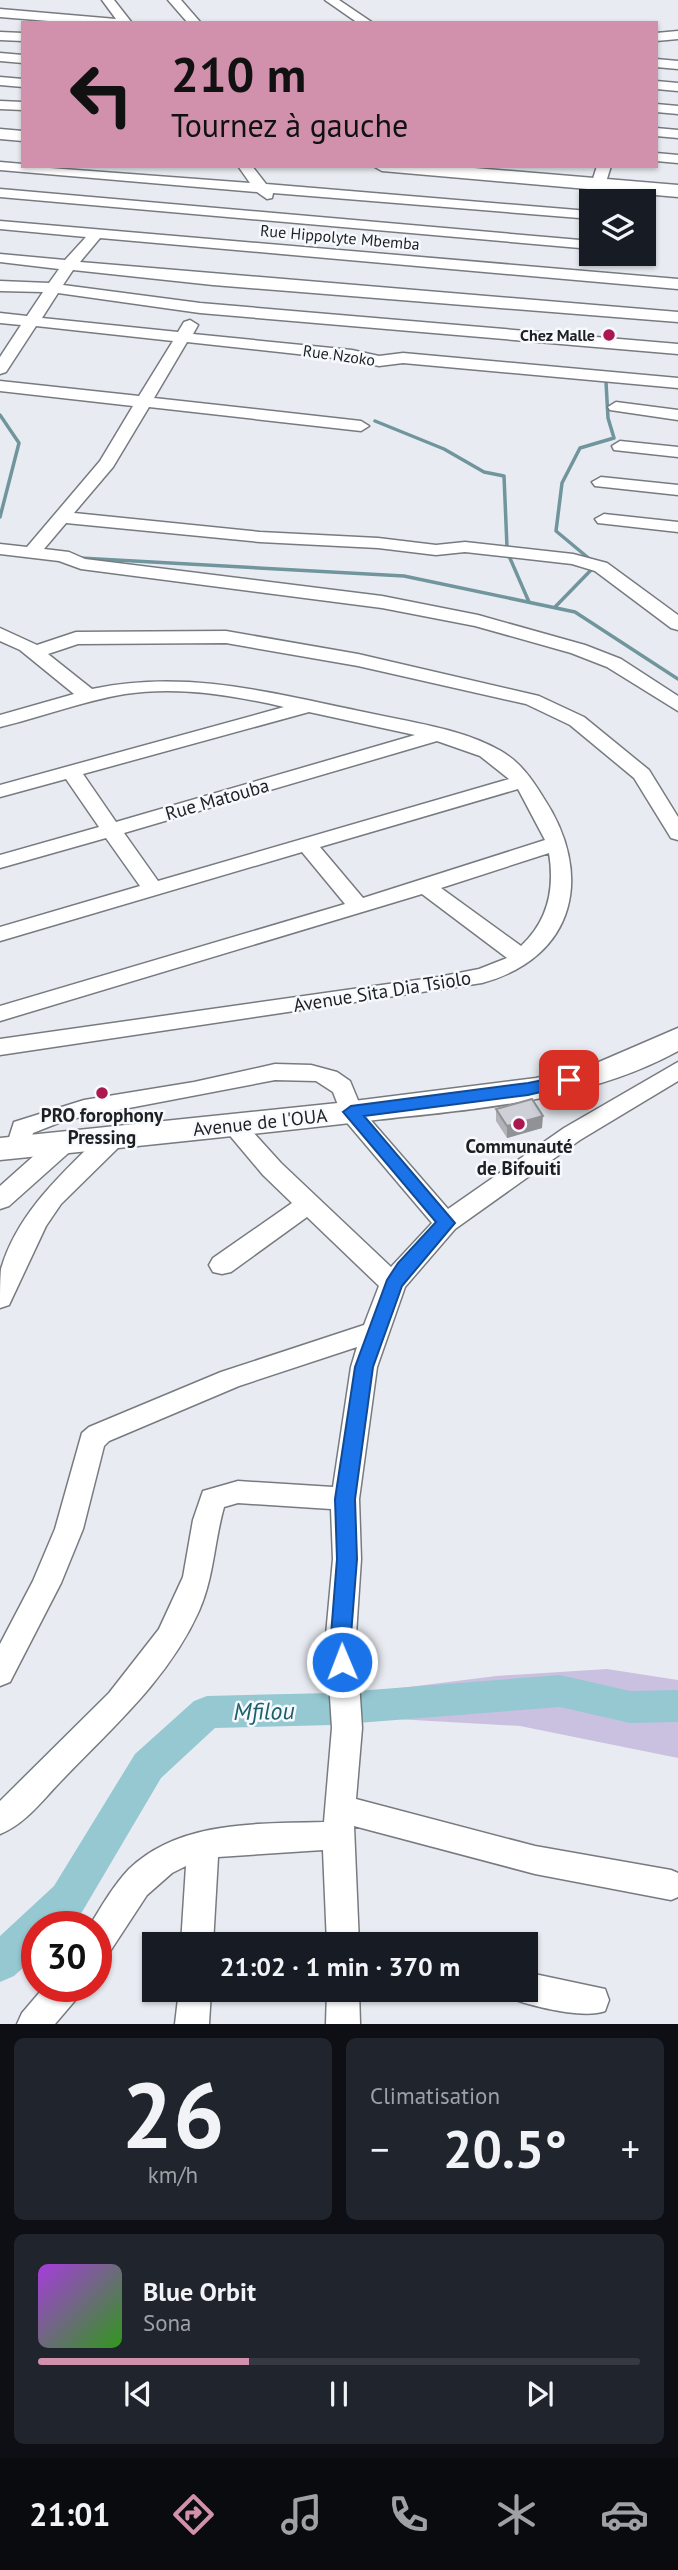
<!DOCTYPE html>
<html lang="fr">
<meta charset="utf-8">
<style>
:root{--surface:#171b24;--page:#20242c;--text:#f1f3f6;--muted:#9ea1a6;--line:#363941;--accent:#d190ab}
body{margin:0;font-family:"PT Sans",sans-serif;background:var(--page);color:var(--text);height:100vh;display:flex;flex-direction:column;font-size:26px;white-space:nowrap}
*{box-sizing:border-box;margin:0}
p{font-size:23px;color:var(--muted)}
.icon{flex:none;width:38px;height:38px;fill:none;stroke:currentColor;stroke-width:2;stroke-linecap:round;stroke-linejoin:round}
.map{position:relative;height:2024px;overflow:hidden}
.details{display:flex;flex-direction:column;gap:14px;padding:14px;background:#0d0f14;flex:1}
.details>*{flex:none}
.hud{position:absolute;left:21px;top:21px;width:637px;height:147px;border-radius:0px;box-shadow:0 2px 5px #0004;background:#d190ab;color:#111;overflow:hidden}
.tools{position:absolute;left:579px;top:189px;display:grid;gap:14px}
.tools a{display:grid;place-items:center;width:77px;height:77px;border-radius:0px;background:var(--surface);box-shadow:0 2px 5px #0004;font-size:35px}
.speed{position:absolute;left:21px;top:1911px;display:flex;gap:14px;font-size:35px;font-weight:700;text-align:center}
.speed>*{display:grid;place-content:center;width:91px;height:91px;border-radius:50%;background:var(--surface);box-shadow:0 2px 5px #0004;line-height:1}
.speed .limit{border:10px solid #d22;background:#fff;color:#111}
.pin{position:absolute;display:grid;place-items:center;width:60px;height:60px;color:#fff;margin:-30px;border-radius:14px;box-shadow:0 4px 10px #0006}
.me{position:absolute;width:77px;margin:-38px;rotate:359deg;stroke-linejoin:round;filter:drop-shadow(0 0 5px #0008)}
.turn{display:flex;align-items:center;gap:24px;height:147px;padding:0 35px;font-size:32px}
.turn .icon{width:91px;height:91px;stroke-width:2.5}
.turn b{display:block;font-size:49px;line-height:60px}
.big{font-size:52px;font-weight:700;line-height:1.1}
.details .widget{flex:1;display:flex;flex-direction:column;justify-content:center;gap:10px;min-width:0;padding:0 24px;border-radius:10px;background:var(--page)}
.details .dial{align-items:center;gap:0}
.dial b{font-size:91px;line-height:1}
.song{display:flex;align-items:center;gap:21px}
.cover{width:84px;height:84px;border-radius:10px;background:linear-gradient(135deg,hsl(280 70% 55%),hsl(110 70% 35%))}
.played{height:7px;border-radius:4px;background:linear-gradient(90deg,var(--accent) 35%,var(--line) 35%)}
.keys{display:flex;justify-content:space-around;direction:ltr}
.heat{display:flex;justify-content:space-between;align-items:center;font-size:38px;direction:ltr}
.details .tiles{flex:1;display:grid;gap:14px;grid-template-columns:1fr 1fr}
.widget:last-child{grid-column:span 2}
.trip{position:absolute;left:142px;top:1932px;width:396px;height:70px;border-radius:0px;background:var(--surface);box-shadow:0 2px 5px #0004;font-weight:700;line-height:70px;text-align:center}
.tab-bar{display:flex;height:112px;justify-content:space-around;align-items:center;background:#090b0e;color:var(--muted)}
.tab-bar .icon{width:49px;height:49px}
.tab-bar .on{color:var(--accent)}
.tab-bar b{font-size:32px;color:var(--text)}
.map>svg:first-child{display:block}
.green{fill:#cac1e1}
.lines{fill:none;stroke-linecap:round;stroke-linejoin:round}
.stream{stroke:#71959c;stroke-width:3.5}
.river{fill:#95c8d1;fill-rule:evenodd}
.minor-casing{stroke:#777b80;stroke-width:3}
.major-casing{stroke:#777b80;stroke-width:3}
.minor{fill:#fff;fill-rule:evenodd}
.major{fill:#fff;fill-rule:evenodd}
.wall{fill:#b2b3b9}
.shaded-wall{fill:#919296}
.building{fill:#cfd0d7;stroke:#919296;stroke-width:2}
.route{fill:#1a73e8;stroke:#114b97;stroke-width:2}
.poi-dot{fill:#aa184f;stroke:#f6fafe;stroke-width:2.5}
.labels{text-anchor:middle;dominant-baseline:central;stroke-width:5;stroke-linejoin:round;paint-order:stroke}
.far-street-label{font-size:16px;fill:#1e1f21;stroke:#f6fafe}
.far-poi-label{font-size:16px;font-weight:bold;fill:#1e1f21;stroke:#f6fafe;text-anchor:end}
.street-label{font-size:19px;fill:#1e1f21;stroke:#f6fafe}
.poi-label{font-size:19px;font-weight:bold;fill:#1e1f21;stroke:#f6fafe}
.near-water-label{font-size:24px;font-style:italic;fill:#1b5f69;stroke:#f6fafe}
</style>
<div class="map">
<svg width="678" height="2024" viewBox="0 0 678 2024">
<rect width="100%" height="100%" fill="#e8ecf2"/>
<path class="green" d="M607,1669L678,1680V1758L520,1726L360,1717L361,1693L496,1676Z"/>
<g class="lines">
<path class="stream" d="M0,415L19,443L0,517
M375,421L444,449L484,472L504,476L507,547
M509,556L529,602
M80,558L404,576L575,612L678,679
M592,561L556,531L562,483L580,448L614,438L608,418L606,382
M555,607L593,568"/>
<path class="river" d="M560,1675L630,1691L678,1690V1722L630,1723L560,1707L332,1725L215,1728L161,1778L82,1912L67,1927H37V1955L14,1976L0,1982V1936L54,1886L135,1754L194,1701L207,1696L332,1693Z"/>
<defs>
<path id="minor" d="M102,0H114L132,23H73L0,17V9L116,19Z
M168,0H181L201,23H188Z
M325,0H339L373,23H358Z
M678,31V39L656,41V33Z
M0,32L23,33V41L0,40Z
M0,53L23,55V63L0,61Z
M656,59L678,61V69L656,67Z
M0,77L23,79V87L0,85Z
M656,81L678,83V91L656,89Z
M0,101L23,102V110L0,109Z
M656,104L678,106V114L656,112Z
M656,128L678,130V138L656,136Z
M656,153L678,155V163L656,161Z
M0,162L23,164V166L250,183L238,166H252L266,184L589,211L592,219L273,193L272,198L267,199L257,192L0,170Z
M597,166H611L600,201H592V205L586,201Z
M0,189L580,240L587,244L580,248L0,197Z
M0,221L678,279V289L100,238L80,262L678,312V322L213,285L73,270L63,285L200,303L678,344V354L200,313L58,293L42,318L178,332L184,322L190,320L198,325L193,334L352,350L379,356L403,353L678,378V388L403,363L379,366L352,360L187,342L154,398L361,421L369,426L361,431L149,407L113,467L74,513L260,532L378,538L436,545L465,542L573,554L607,563L678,615V630L671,628L595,571L572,564L465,552L436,555L378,548L260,542L66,523L44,549L69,552L85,559L382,596L478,615L585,645L621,659L678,696V711L607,667L571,653L475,626L382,608L81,569L59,561L0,554V544L27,547L100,461L133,406L0,391V381L139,396L173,341L36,326L6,372L0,374V357L21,325L0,323V313L27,316L43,292L0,291V281L49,283L59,269L0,262V254L65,260L86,237L0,229Z
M616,402L678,410V420L610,410L608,407Z
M620,441L678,447V457L614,450L612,446Z
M601,477L678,485V495L595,486L592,482Z
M604,514L678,522V532L598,523L595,519Z
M0,628L37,645L76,632L226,631L358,654L539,696L584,717L649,770L678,817V840L671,838L634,778L570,725L526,704L358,666L226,643L78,644L48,654L92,689C186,669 272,693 364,712C408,722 461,728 501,751C520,762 532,779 543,797C594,873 577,957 482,983L0,1055V1039L438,977L479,969L507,958L422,894L0,1021V1006L345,904L302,852L0,941V927L140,886L106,838L0,868V855L99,827L66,779L0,797V785L284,707C232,695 178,686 125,694C82,701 42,717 0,727V715L74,694L20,650L0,641ZM309,712L415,735L116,822L83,774ZM437,741L480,756L509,779L158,881L124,833ZM518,789L545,840L363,898L320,847ZM549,853C555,889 548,921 521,946L441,888Z
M678,1062V1081L580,1140L455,1229L405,1287L377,1367L359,1499L361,1559L356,1635L362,1728L356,1799L535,1846L671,1870L678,1873V1897L671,1900L535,1874L354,1826L359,1944H327L323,1850L218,1857L213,1944H181L186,1866L172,1873L147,1895L107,1956L96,1960V1927H89C101,1907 113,1886 129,1869C180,1820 258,1824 324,1822L332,1728L326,1635L333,1559L331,1509L238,1503L224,1507C214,1542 214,1577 199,1611C169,1678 114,1726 64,1778C45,1797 26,1824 0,1834V1801L109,1693L159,1629L183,1577L193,1520L203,1491L238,1481L333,1487L351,1367L357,1347L239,1386L109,1441L104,1446L83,1529L61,1583L10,1682L0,1686V1644L33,1581L55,1529L82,1433L89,1427L221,1372L364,1325L379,1286L307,1217L231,1272L222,1274L213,1272L209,1265L213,1258L292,1203L263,1175L221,1125L225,1119H241L281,1163L391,1267L432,1223L343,1118L333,1092L316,1081L275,1080L66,1120L33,1133L27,1153L18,1155L9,1153L6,1147L14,1122L84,1100L194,1082L275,1064L311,1065L337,1072L350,1081L362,1110L448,1209L564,1128Z
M114,1129L123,1131L126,1137L123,1143L61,1204L46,1226L9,1305L0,1308C0,1296 0,1280 1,1269C18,1211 64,1172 105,1131Z
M65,1134L74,1136L77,1142L74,1148L9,1206L0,1209V1186L56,1136Z
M525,1972L605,1989L609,2000L605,2011C584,2019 535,2007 513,1999L509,1990H525Z
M45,1986H82L78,1997L55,2024H17L22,2013Z
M179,1990H211L209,2024H175Z
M327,1990H359L360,2024H326Z"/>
<path id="major" d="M0,129L23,131V141L0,139Z
M373,166H450L678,185V197L382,171Z
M678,1028V1051C581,1104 467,1109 359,1122C239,1136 120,1148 0,1160V1138L338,1103L536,1078L599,1062Z"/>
</defs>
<use href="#minor" class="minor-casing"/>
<use href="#major" class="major-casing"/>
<use href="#minor" class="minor"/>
<use href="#major" class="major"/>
</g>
<path class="wall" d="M496,1109L542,1128L507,1138L496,1121Z"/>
<path class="shaded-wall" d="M543,1116L542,1128L507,1138V1126Z"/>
<path class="building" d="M532,1099L543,1116L507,1126L496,1109Z"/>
<path class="route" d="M569,1075L577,1080L574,1084L528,1095L364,1116L455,1223L402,1286L373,1367L355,1499L357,1559L351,1635L353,1662L350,1668L342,1671L335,1668L331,1635L337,1559L335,1499L355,1367L387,1280L398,1263L436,1222L343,1112L351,1106L528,1083Z"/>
<g class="poi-dot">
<circle cx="609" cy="335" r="7"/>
<circle cx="102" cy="1093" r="7"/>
<circle cx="519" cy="1124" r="7"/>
</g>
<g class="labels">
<g class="far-street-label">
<text transform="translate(340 237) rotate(5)">Rue Hippolyte Mbemba</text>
<text transform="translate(339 355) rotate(8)">Rue Nzoko</text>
</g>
<g class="far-poi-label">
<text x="595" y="335">Chez Malle</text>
</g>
<g class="street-label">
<text transform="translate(217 799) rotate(-16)">Rue Matouba</text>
<text transform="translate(382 991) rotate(-9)">Avenue Sita Dia Tsiolo</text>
<text transform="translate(260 1122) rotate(-6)">Avenue de l'OUA</text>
</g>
<g class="poi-label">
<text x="102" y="1115">PRO forophony<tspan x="102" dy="22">Pressing</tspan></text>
<text x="519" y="1146">Communauté<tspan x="519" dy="22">de Bifouiti</tspan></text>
</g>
<g class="near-water-label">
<text transform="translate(264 1711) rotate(-1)">Mfilou</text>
</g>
</g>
</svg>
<div class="tools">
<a><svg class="icon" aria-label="layers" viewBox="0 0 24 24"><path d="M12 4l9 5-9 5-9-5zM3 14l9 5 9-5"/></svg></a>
</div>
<div class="speed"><div class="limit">30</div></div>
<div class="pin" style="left:569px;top:1080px;background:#d93025"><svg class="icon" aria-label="arrive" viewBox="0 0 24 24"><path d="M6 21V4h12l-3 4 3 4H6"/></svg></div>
<svg class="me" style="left:342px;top:1662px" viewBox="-20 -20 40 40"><circle r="17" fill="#1a73e8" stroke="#fff" stroke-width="3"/><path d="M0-11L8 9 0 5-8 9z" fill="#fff"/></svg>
<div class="trip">21:02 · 1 min · 370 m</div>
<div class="hud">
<div class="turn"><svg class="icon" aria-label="left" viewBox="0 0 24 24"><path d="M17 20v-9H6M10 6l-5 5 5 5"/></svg><div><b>210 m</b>Tournez à gauche</div></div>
</div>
</div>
<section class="details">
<div class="tiles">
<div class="widget dial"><b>26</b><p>km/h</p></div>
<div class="widget"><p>Climatisation</p>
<div class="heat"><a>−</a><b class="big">20.5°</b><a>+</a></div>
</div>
<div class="widget">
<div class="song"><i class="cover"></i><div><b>Blue Orbit</b><p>Sona</p></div></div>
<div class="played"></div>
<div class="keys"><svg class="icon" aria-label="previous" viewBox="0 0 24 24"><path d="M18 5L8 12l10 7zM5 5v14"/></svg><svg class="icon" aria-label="pause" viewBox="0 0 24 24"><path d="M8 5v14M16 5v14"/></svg><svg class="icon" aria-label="next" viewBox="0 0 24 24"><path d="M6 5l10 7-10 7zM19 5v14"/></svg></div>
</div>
</div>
</section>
<nav class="tab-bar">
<b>21:01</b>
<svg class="icon on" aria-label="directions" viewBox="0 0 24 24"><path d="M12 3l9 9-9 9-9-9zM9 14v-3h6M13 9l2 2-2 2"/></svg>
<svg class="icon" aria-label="music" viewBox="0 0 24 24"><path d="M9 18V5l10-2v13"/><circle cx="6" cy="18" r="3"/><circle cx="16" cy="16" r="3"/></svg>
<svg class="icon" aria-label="phone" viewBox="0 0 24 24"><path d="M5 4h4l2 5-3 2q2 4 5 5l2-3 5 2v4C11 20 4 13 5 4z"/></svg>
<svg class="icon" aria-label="climate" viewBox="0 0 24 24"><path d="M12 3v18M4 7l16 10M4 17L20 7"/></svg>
<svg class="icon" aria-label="car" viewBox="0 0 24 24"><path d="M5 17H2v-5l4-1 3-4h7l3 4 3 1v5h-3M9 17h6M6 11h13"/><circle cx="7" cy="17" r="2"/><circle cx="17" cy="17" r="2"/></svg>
</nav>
